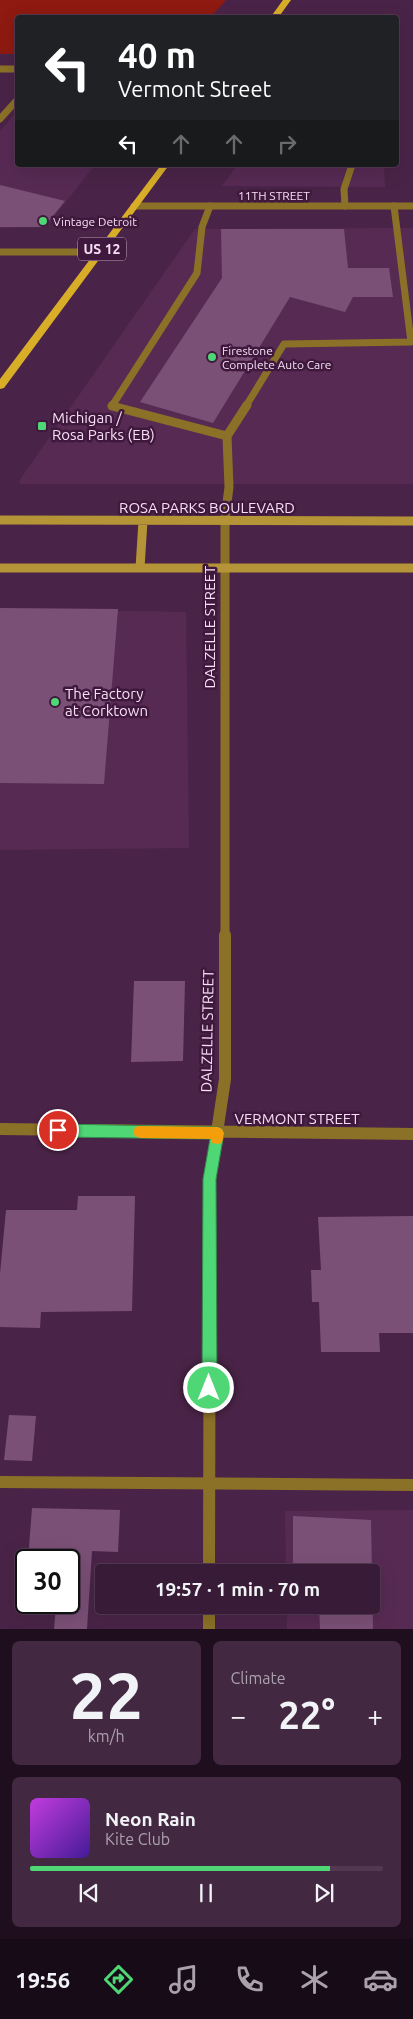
<!DOCTYPE html>
<meta charset="utf-8">
<style>
:root{--surface:#381b36;--page:#432842;--text:#f1f3f6;--muted:#aba1ad;--line:#523951;--accent:#4fd675}
body{margin:0;font-family:Ubuntu,sans-serif;background:var(--page);color:var(--text);height:100vh;display:flex;flex-direction:column;font-size:19px;white-space:nowrap}
*{box-sizing:border-box;margin:0}
p{font-size:16px;color:var(--muted)}
.icon{flex:none;width:28px;height:28px;fill:none;stroke:currentColor;stroke-width:2;stroke-linecap:round;stroke-linejoin:round}
.map{position:relative;height:1629px;overflow:hidden}
.panel{display:flex;flex-direction:column;gap:12px;padding:12px;background:#1f0f1e;flex:1}
.panel>*{flex:none}
.banner{position:absolute;left:15px;top:15px;width:384px;height:152px;border-radius:5px;box-shadow:0 5px 20px #0002,0 0 0 1px var(--line);background:#202124;color:#fff;overflow:hidden}
.speed{position:absolute;left:15px;top:1549px;display:flex;gap:10px;font-size:25px;font-weight:700;text-align:center}
.speed>*{display:grid;place-content:center;width:65px;height:65px;border-radius:50%;background:var(--surface);box-shadow:0 5px 20px #0002,0 0 0 1px var(--line);line-height:1}
.speed .limit{border:2px solid #111;border-radius:8px;background:#fff;color:#111}
.pin{position:absolute;display:grid;place-items:center;width:42px;height:42px;color:#fff;margin:-21px;border:2px solid #fff;border-radius:50%;box-shadow:0 1px 5px #0007}
.me{position:absolute;width:55px;margin:-28px;rotate:0deg;stroke-linejoin:round;filter:drop-shadow(0 0 4px #0008)}
.turn{display:flex;align-items:center;gap:18px;height:105px;padding:0 20px;font-size:22px}
.turn .icon{width:65px;height:65px;stroke-width:2.5}
.turn b{display:block;font-size:35px;line-height:42px}
.lanes{display:flex;align-items:center;height:48px;padding:0 20px;background:#0003;justify-content:center;gap:25px;direction:ltr}
.lanes .off{opacity:.35}
.big{font-size:38px;font-weight:700;line-height:1.1}
.panel .card{flex:1;display:flex;flex-direction:column;justify-content:center;gap:8px;min-width:0;padding:0 18px;border-radius:8px;background:var(--page)}
.panel .dial{align-items:center;gap:0}
.dial b{font-size:65px;line-height:1}
.song{display:flex;align-items:center;gap:15px}
.cover{width:60px;height:60px;border-radius:8px;background:linear-gradient(135deg,hsl(290 70% 55%),hsl(260 70% 35%))}
.played{height:5px;border-radius:2px;background:linear-gradient(90deg,var(--accent) 85%,var(--line) 85%)}
.keys{display:flex;justify-content:space-around;direction:ltr}
.heat{display:flex;justify-content:space-between;align-items:center;font-size:28px;direction:ltr}
.panel .tiles{flex:1;display:grid;gap:12px;grid-template-columns:1fr 1fr}
.card:last-child{grid-column:span 2}
.trip{position:absolute;left:95px;top:1564px;width:285px;height:50px;border-radius:5px;background:var(--surface);box-shadow:0 5px 20px #0002,0 0 0 1px var(--line);font-weight:700;line-height:50px;text-align:center}
.menu{display:flex;height:80px;justify-content:space-around;align-items:center;background:#160b16;color:var(--muted)}
.menu .icon{width:35px;height:35px}
.menu .current{color:var(--accent)}
.menu b{font-size:22px;color:var(--text)}
.map>svg:first-child{display:block}
.built{fill:#572a54}
.green{fill:#8e1a11}
.building{fill:#7b5077}
.lines{fill:none;stroke-linecap:round;stroke-linejoin:round}
.service-far2{stroke:#8b7127;stroke-width:7}
.service-far1{stroke:#8b7127;stroke-width:9}
.service{stroke:#8b7127;stroke-width:12}
.minor-far2{stroke:#8b7127;stroke-width:7}
.minor-far1{stroke:#8b7127;stroke-width:9}
.minor{stroke:#8b7127;stroke-width:12}
.secondary{stroke:#b49436;stroke-width:9}
.primary{fill:#d8ad28;fill-rule:evenodd}
.route{fill:#4fd675;stroke:#338b4c}
.slow{fill:#f59e0b}
.poi-dot{fill:#4fd675;stroke:#3f193d;stroke-width:2}
.labels{text-anchor:middle;dominant-baseline:central;stroke-width:5;stroke-linejoin:round;paint-order:stroke}
.far-street-label{font-size:12px;fill:#f7def4;stroke:#3f193d}
.far-poi-label{font-size:12px;fill:#f7def4;stroke:#3f193d;text-anchor:start}
.shield{fill:#3f193d;stroke:#c0a3bd;stroke-width:1}
.shield-label{font-size:14px;font-weight:bold;fill:#f7def4}
.poi-label{font-size:15px;fill:#f7def4;stroke:#3f193d;text-anchor:start}
.street-label{font-size:15px;fill:#f7def4;stroke:#3f193d}
</style>
<div class="map">
<svg width="413" height="1629" viewBox="0 0 413 1629">
<rect width="100%" height="100%" fill="#4a2448"/>
<path class="built" d="M17,111L18,165H95L46,227L0,228V131Z
M237,165H384L385,187L222,186Z
M413,228V484H21L19,481L195,229Z
M0,609L186,612L189,848L0,850Z
M413,1510V1629H287V1605H371V1572H286L285,1511Z"/>
<path class="green" d="M0,0H226L211,17L18,18L17,54H0Z"/>
<path class="building" d="M0,185L65,201L44,227H0Z
M221,229H344L348,268H389L393,297H353L345,312L290,297L213,423L140,402L222,278Z
M0,608L118,609L104,784L0,783Z
M134,981H185L183,1061L131,1062Z
M78,1196H135L132,1311L41,1312L40,1328L0,1327V1274L6,1210H77Z
M413,1216V1333H379L380,1352H321L319,1302H312L311,1270H321L318,1217Z
M9,1415L36,1416L32,1461L4,1460Z
M32,1508L120,1510L118,1552L92,1551L87,1629H54L56,1605H24L26,1576V1602H69V1560H28Z
M293,1516L371,1520L373,1629H320L319,1605H371V1572H319V1566L293,1565Z"/>
<g class="lines">
<path class="service-far2" d="M0,119L18,99
M345,206L344,189L352,165
M112,406L197,273L202,227L210,206
M246,406L284,344L411,342L394,206"/>
<path class="service-far1" d="M113,405L112,406L227,436
M225,519L229,487L227,436L247,405"/>
<path class="service" d="M0,1482L413,1485"/>
<path class="minor-far2" d="M0,69H18
M134,206H413
M0,252H100"/>
<path class="minor-far1" d="M225,519V936"/>
<path class="minor" d="M0,1129L413,1134
M209,1572L210,1179L225,1079V935
M209,1605V1629"/>
<path class="secondary" d="M0,520L413,521
M0,568H413
M140,568L143,521"/>
<path class="primary" d="M283,0H291L278,18H270Z
M161,165H169L4,388L0,389V379Z"/>
</g>
<path class="route" d="M58,1124L218,1127L222,1129L224,1133L216,1179L217,1388L214,1394L209,1396L204,1394L202,1388L203,1179L210,1139L58,1137L53,1135L51,1130L53,1126Z"/>
<path class="slow" d="M140,1126L218,1127L222,1129L224,1133L222,1143L217,1144L212,1143L211,1139L140,1138L135,1136L133,1132L135,1127Z"/>
<g class="poi-dot">
<circle cx="43" cy="221" r="5"/>
<circle cx="212" cy="357" r="5"/>
<rect x="37" y="421" width="10" height="10" rx="2.5"/>
<circle cx="55" cy="702" r="5"/>
</g>
<g class="labels">
<g class="far-street-label">
<text x="274" y="195">11TH STREET</text>
</g>
<g class="far-poi-label">
<text x="53" y="221">Vintage Detroit</text>
<text x="222" y="350">Firestone<tspan x="222" dy="14">Complete Auto Care</tspan></text>
</g>
<rect class="shield" x="78" y="237.5" width="48" height="23" rx="4"/>
<g class="shield-label">
<text x="102" y="249">US 12</text>
</g>
<g class="poi-label">
<text x="52" y="417">Michigan /<tspan x="52" dy="17">Rosa Parks (EB)</tspan></text>
<text x="65" y="693">The Factory<tspan x="65" dy="17">at Corktown</tspan></text>
</g>
<g class="street-label">
<text x="207" y="507">ROSA PARKS BOULEVARD</text>
<text transform="translate(209 627) rotate(-90)">DALZELLE STREET</text>
<text transform="translate(207 1031) rotate(-89)">DALZELLE STREET</text>
<text x="297" y="1118">VERMONT STREET</text>
</g>
</g>
</svg>
<div class="speed"><div class="limit">30</div></div>
<div class="pin" style="left:58px;top:1130px;background:#d93025"><svg class="icon" aria-label="arrive" viewBox="0 0 24 24"><path d="M6 21V4h12l-3 4 3 4H6"/></svg></div>
<svg class="me" style="left:209px;top:1388px" viewBox="-20 -20 40 40"><circle r="17" fill="#4fd675" stroke="#fff" stroke-width="3"/><path d="M0-11L8 9 0 5-8 9z" fill="#fff"/></svg>
<div class="trip">19:57 · 1 min · 70 m</div>
<div class="banner">
<div class="turn"><svg class="icon" aria-label="left" viewBox="0 0 24 24"><path d="M17 20v-9H6M10 6l-5 5 5 5"/></svg><div><b>40 m</b>Vermont Street</div></div>
<div class="lanes"><svg class="icon" aria-label="left" viewBox="0 0 24 24"><path d="M17 20v-9H6M10 6l-5 5 5 5"/></svg><svg class="icon off" aria-label="ahead" viewBox="0 0 24 24"><path d="M12 20V5M6 11l6-6 6 6"/></svg><svg class="icon off" aria-label="ahead" viewBox="0 0 24 24"><path d="M12 20V5M6 11l6-6 6 6"/></svg><svg class="icon off" aria-label="right" viewBox="0 0 24 24"><path d="M7 20v-9h11M14 6l5 5-5 5"/></svg></div>
</div>
</div>
<section class="panel">
<div class="tiles">
<div class="card dial"><b>22</b><p>km/h</p></div>
<div class="card"><p>Climate</p>
<div class="heat"><a>−</a><b class="big">22°</b><a>+</a></div>
</div>
<div class="card">
<div class="song"><i class="cover"></i><div><b>Neon Rain</b><p>Kite Club</p></div></div>
<div class="played"></div>
<div class="keys"><svg class="icon" aria-label="previous" viewBox="0 0 24 24"><path d="M18 5L8 12l10 7zM5 5v14"/></svg><svg class="icon" aria-label="pause" viewBox="0 0 24 24"><path d="M8 5v14M16 5v14"/></svg><svg class="icon" aria-label="next" viewBox="0 0 24 24"><path d="M6 5l10 7-10 7zM19 5v14"/></svg></div>
</div>
</div>
</section>
<nav class="menu">
<b>19:56</b>
<svg class="icon current" aria-label="directions" viewBox="0 0 24 24"><path d="M12 3l9 9-9 9-9-9zM9 14v-3h6M13 9l2 2-2 2"/></svg>
<svg class="icon" aria-label="music" viewBox="0 0 24 24"><path d="M9 18V5l10-2v13"/><circle cx="6" cy="18" r="3"/><circle cx="16" cy="16" r="3"/></svg>
<svg class="icon" aria-label="phone" viewBox="0 0 24 24"><path d="M5 4h4l2 5-3 2q2 4 5 5l2-3 5 2v4C11 20 4 13 5 4z"/></svg>
<svg class="icon" aria-label="climate" viewBox="0 0 24 24"><path d="M12 3v18M4 7l16 10M4 17L20 7"/></svg>
<svg class="icon" aria-label="car" viewBox="0 0 24 24"><path d="M5 17H2v-5l4-1 3-4h7l3 4 3 1v5h-3M9 17h6M6 11h13"/><circle cx="7" cy="17" r="2"/><circle cx="17" cy="17" r="2"/></svg>
</nav>
